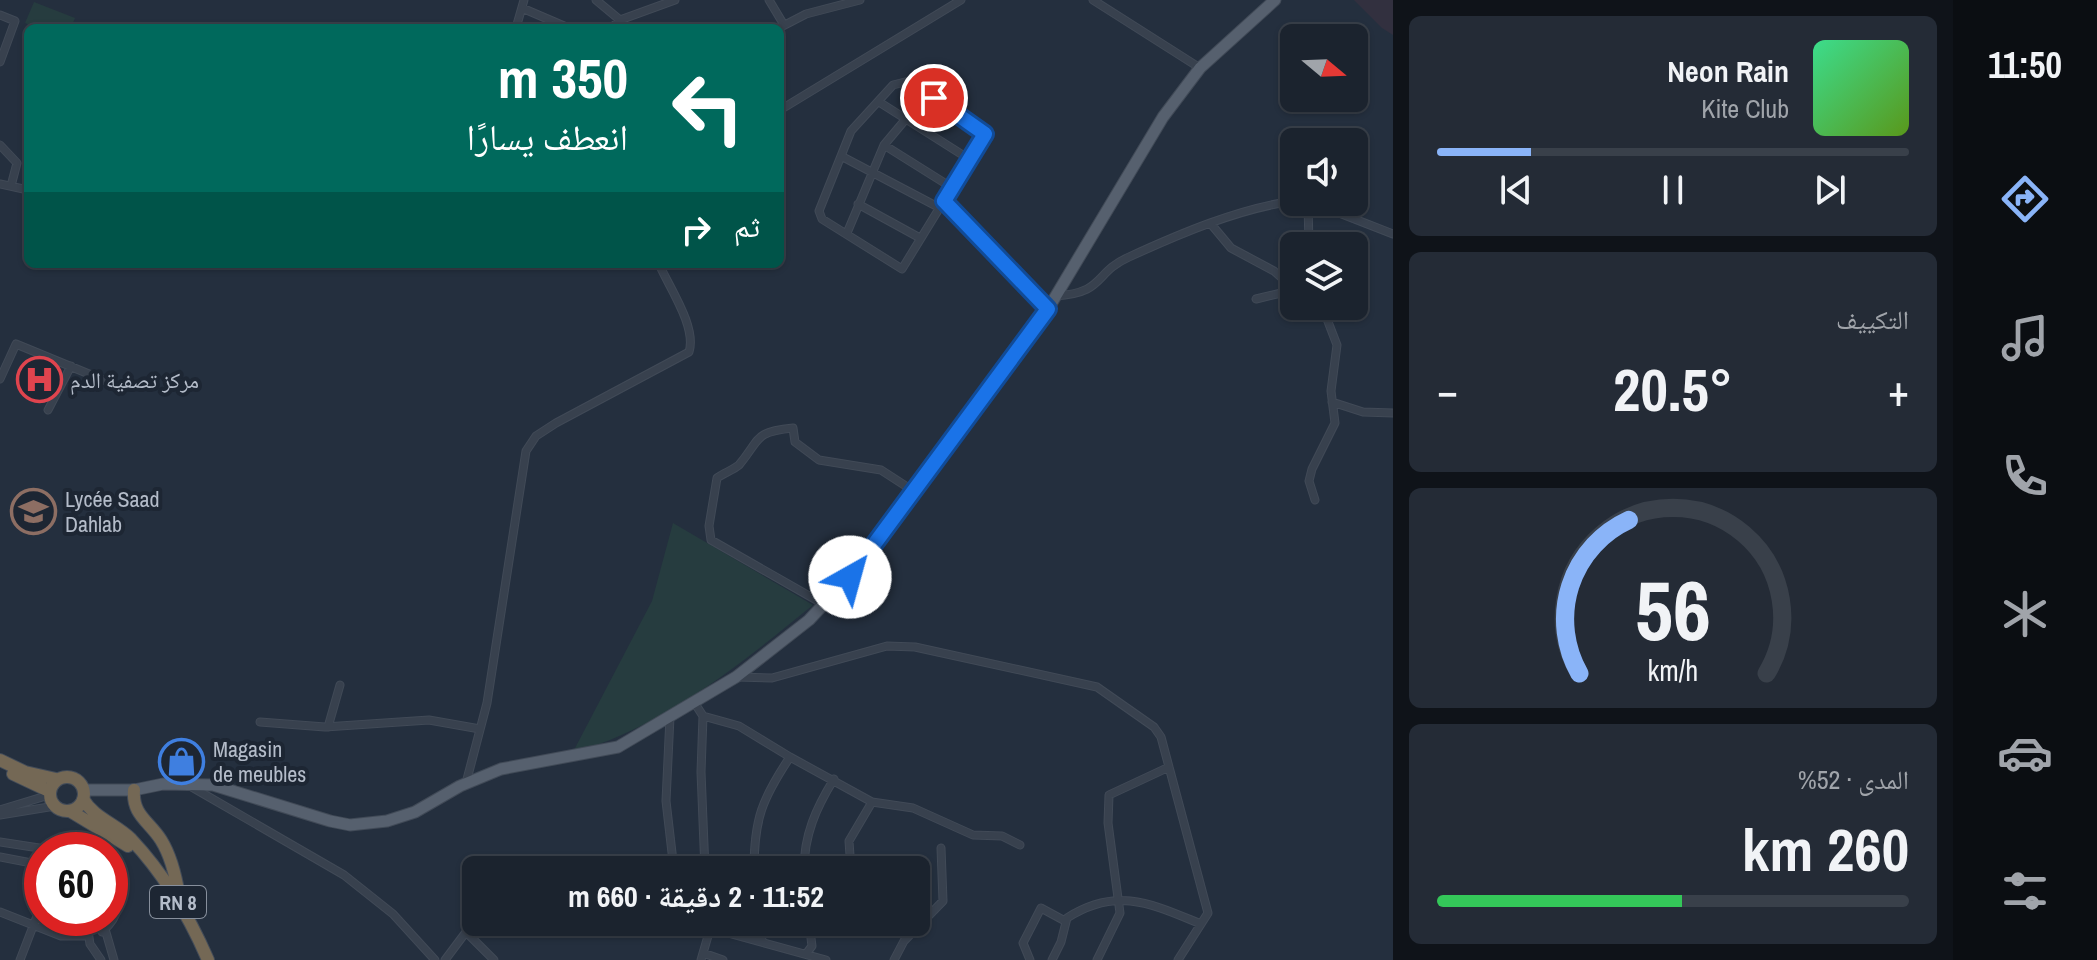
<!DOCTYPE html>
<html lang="ar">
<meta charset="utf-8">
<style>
:root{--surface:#1b232e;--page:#242b36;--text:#f1f3f6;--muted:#a0a4aa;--line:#39404a;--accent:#8ab4f8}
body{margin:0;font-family:"Archivo Narrow","Noto Naskh Arabic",sans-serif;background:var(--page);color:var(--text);direction:rtl;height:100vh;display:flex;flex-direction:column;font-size:30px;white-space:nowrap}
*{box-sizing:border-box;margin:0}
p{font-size:26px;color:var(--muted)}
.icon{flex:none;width:44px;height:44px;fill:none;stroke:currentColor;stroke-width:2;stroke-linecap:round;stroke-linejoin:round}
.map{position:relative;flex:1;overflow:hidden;direction:ltr}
.side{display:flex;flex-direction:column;gap:16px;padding:16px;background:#0f1319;width:560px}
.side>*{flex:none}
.guide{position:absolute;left:24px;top:24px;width:760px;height:244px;border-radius:12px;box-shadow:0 2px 6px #0004,0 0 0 2px var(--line);direction:rtl;background:#00695c;color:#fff;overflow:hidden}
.needle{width:52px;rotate:109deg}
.controls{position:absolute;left:1280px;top:24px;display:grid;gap:16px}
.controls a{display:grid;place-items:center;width:88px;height:88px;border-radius:12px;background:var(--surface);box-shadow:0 2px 6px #0004,0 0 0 2px var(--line);font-size:40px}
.speed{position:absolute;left:24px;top:832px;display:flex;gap:16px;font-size:40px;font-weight:700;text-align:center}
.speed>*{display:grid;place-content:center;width:104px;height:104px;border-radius:50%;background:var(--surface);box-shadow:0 2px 6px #0004,0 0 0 2px var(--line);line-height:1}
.speed .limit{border:12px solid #d22;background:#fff;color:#111}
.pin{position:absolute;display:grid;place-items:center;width:68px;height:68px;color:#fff;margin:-34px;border:4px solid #fff;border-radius:50%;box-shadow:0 2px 8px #0007}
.me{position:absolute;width:88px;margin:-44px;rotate:38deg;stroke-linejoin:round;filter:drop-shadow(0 0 6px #0008)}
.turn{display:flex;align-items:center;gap:28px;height:168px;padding:0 24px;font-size:36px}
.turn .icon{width:104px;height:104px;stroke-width:2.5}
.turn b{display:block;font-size:56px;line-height:68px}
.then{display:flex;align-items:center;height:76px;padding:0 24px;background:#0003;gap:16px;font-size:30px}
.big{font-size:60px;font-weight:700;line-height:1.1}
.side .card{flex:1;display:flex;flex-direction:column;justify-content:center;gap:12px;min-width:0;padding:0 28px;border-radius:12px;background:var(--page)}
.side .dial{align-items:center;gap:0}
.dial svg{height:208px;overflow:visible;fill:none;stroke:var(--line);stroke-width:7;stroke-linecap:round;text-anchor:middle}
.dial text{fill:var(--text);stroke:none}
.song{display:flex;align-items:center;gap:24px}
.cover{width:96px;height:96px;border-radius:12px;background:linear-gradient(135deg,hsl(150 70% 55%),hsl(90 70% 35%))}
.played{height:8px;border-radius:4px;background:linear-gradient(90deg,var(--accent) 20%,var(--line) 20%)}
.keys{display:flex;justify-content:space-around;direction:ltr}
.heat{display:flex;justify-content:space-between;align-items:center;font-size:44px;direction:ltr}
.charge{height:12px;border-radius:6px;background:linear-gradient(90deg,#34c759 52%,var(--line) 0)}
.trip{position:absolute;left:462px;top:856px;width:468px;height:80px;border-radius:12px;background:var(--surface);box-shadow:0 2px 6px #0004,0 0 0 2px var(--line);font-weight:700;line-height:80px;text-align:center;direction:rtl}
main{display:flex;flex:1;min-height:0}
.tabs{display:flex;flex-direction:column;width:144px;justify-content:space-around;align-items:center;background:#0b0e12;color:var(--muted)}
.tabs .icon{width:56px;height:56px}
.tabs .on{color:var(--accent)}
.tabs b{font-size:36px;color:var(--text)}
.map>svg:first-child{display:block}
.medical{fill:#32303f}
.green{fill:#263c3f}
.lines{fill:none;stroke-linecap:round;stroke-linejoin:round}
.street-casing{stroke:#414a57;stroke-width:9}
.primary-casing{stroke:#414a57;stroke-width:13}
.highway-casing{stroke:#434c59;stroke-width:14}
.street{stroke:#38414e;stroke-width:7}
.primary{stroke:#56606e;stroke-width:11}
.highway{stroke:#746855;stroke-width:12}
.route-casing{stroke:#114b97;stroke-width:20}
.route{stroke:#1a73e8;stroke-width:14}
.labels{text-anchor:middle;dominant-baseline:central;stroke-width:8;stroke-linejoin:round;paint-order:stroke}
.shield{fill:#1d2633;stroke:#878f9c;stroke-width:2}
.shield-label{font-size:20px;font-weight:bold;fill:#b4bcc9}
.poi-label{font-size:22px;fill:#b4bcc9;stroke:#1d2633;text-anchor:start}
</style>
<main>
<nav class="tabs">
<b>11:50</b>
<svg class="icon on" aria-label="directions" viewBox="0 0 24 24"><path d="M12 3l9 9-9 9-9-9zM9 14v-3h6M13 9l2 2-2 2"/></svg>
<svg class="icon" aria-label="music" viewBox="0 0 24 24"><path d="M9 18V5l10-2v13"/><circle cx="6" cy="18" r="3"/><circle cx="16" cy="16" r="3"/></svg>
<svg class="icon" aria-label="phone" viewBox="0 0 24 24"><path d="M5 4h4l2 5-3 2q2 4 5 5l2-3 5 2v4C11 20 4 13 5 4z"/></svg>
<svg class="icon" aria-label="climate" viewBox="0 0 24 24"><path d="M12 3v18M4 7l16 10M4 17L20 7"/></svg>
<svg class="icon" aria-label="car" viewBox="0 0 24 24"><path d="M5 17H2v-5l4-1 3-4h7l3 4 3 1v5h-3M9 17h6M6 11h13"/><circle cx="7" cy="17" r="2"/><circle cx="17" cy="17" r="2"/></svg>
<svg class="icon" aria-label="filters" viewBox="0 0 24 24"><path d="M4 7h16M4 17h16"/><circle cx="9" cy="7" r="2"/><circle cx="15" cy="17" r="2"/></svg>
</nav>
<section class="side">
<div class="card">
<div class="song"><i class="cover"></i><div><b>Neon Rain</b><p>Kite Club</p></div></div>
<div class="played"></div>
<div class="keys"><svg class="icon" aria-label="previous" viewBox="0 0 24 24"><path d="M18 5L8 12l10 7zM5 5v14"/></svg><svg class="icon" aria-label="pause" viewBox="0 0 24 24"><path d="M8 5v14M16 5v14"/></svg><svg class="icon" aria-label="next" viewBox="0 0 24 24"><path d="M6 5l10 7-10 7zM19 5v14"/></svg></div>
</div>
<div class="card"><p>التكييف</p>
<div class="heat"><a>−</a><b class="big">20.5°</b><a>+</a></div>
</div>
<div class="card dial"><svg viewBox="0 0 100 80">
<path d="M14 69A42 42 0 1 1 86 69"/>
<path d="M14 69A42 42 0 0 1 33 10" stroke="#8ab4f8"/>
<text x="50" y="56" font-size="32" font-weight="700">56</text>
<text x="50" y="72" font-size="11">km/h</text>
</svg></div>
<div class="card"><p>المدى · 52%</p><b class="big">260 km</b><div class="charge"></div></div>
</section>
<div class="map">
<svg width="1393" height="960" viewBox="0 0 1393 960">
<rect width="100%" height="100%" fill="#242f3e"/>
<path class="medical" d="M1354,0H1393V35L1382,28Z"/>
<path class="green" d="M34,2L75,18L71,28H37L25,23Z
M673,523L813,605C743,662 662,729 573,752L652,601Z"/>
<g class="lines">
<defs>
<path id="street" d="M596,0L620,20
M769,0L784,25
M1093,0L1200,68
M522,8L564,26
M0,15L15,21L0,62
M516,28L524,0
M611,28L620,20L675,0
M779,28L806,14L860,0
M909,81L985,134L902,269L822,219L819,211L851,131L893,85Z
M879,102L969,159
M780,110L961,0
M0,145L17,163L11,186
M884,145L951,187
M841,156L938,207
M0,184L28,190
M944,201L1048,309
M1308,202L1309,246
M1311,202L1393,234
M858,204L920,238
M1211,224L1231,248L1274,271L1294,289
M847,233L884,145L905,120
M1055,296C1106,293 1093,273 1129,257C1179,234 1240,208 1294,201
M1256,299L1294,290
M0,379L16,344L106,381
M1332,402L1363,412L1393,413
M48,410L71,366
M1315,500L1309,481L1312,469L1335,423L1331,391L1337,345L1322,306
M825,605L711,540L709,526L717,478C724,473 733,470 739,465C761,439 753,432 793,428L795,442L819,460L881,470L915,492
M736,677L772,678L887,646L915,647L1097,687L1154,727L1161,737L1208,913L1178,960
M694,702L703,716L701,772L705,870
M703,716L739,726L790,757C762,799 754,819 754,870
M670,717L666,801L674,870
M260,722L325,727L429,720L480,729
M328,727L340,685
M790,757L872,802L849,841L851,870
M466,783L487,703L526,451L536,436L556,423L689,352C697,327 669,287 659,264
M190,786L344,875L393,914L435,960
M872,802L913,808L973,835L1002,836L1020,845
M0,810L49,795
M0,815L55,806
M0,842L52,850
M0,857L42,865
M804,870C804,835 816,808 834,779
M0,912L61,936H87
M86,918L90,944L101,960
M688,922L826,960
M758,922L762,940
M105,929L114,960
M102,932C124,913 118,900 110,876
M466,932L476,901
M703,953L723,960
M806,954L812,946L809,922
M20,960L42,903
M445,960L466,932L494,960
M701,960L710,929L708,922
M894,960L904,941L943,901L941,848
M1030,960L1023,943L1041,908L1065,921
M1052,960L1061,942L1067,918C1117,886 1152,904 1201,924
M1097,960L1120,913L1108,823L1109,795L1169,767"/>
<path id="primary" d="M84,790H134L163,784L213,785L330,821L350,825L387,821L415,812L460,786L501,769L618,747L736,677L809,620L864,561L1048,309L1163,117L1200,68L1275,0"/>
<path id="highway" d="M0,760L25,772L56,779
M13,774L49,791
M50 794a17 17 0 1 1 34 0a17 17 0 1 1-34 0Z
M134,790C132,815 149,821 161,840C171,856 176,877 179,896
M83,799C94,818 116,824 131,839C164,874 189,916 208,960
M70,811L128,846"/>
</defs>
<use href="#street" class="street-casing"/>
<use href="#primary" class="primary-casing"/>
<use href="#highway" class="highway-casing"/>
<use href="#street" class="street"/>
<use href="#primary" class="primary"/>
<use href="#highway" class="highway"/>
</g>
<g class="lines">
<defs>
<path id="route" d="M850,577L1048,309L944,201L985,134L934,98"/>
</defs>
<use href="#route" class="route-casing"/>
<use href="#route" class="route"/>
</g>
<defs>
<symbol id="hospital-ring" viewBox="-11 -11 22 22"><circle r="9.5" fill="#1d2633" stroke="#e0444e" stroke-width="1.5"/><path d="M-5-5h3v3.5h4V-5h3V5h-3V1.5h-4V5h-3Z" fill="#e0444e"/></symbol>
<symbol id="school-ring" viewBox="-11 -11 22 22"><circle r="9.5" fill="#1d2633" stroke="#8d6e63" stroke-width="1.5"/><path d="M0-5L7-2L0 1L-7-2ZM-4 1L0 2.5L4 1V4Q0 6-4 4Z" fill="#8d6e63"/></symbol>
<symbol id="shop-ring" viewBox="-11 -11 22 22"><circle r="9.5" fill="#1d2633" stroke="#3f7fe0" stroke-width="1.5"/><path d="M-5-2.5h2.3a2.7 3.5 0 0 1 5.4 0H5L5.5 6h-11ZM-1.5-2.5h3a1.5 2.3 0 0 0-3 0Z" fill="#3f7fe0"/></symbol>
</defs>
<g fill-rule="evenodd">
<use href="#hospital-ring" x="14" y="354" width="51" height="51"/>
<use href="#school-ring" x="8" y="486" width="51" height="51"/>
<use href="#shop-ring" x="156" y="736" width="51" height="51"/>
</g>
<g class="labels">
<rect class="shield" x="150" y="886" width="56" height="32" rx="6"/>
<g class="shield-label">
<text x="178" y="902">RN 8</text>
</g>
<g class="poi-label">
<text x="70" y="380">مركز تصفية الدم</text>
<text x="65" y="499">Lycée Saad<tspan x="65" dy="25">Dahlab</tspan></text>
<text x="213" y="749">Magasin<tspan x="213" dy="25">de meubles</tspan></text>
</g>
</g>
</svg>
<div class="controls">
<a><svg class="needle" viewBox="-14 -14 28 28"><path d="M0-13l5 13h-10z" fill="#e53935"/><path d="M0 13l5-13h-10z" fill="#a0a4aa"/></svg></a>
<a><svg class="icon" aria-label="sound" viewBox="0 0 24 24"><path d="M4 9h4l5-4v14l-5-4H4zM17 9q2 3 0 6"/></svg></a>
<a><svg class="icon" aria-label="layers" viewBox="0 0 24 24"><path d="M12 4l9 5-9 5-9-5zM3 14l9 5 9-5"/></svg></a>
</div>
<div class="speed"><div class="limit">60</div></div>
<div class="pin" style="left:934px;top:98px;background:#d93025"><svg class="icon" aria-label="arrive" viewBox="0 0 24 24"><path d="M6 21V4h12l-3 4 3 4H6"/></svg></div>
<svg class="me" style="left:850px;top:577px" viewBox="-20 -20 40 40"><circle r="19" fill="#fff"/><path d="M0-13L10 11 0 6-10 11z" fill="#1a73e8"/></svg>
<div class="trip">11:52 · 2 دقيقة · 660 m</div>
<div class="guide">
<div class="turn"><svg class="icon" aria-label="left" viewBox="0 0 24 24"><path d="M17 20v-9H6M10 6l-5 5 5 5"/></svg><div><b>350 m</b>انعطف يسارًا</div></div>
<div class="then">ثم<svg class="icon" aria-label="right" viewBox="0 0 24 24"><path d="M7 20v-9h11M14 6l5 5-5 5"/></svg></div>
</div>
</div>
</main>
